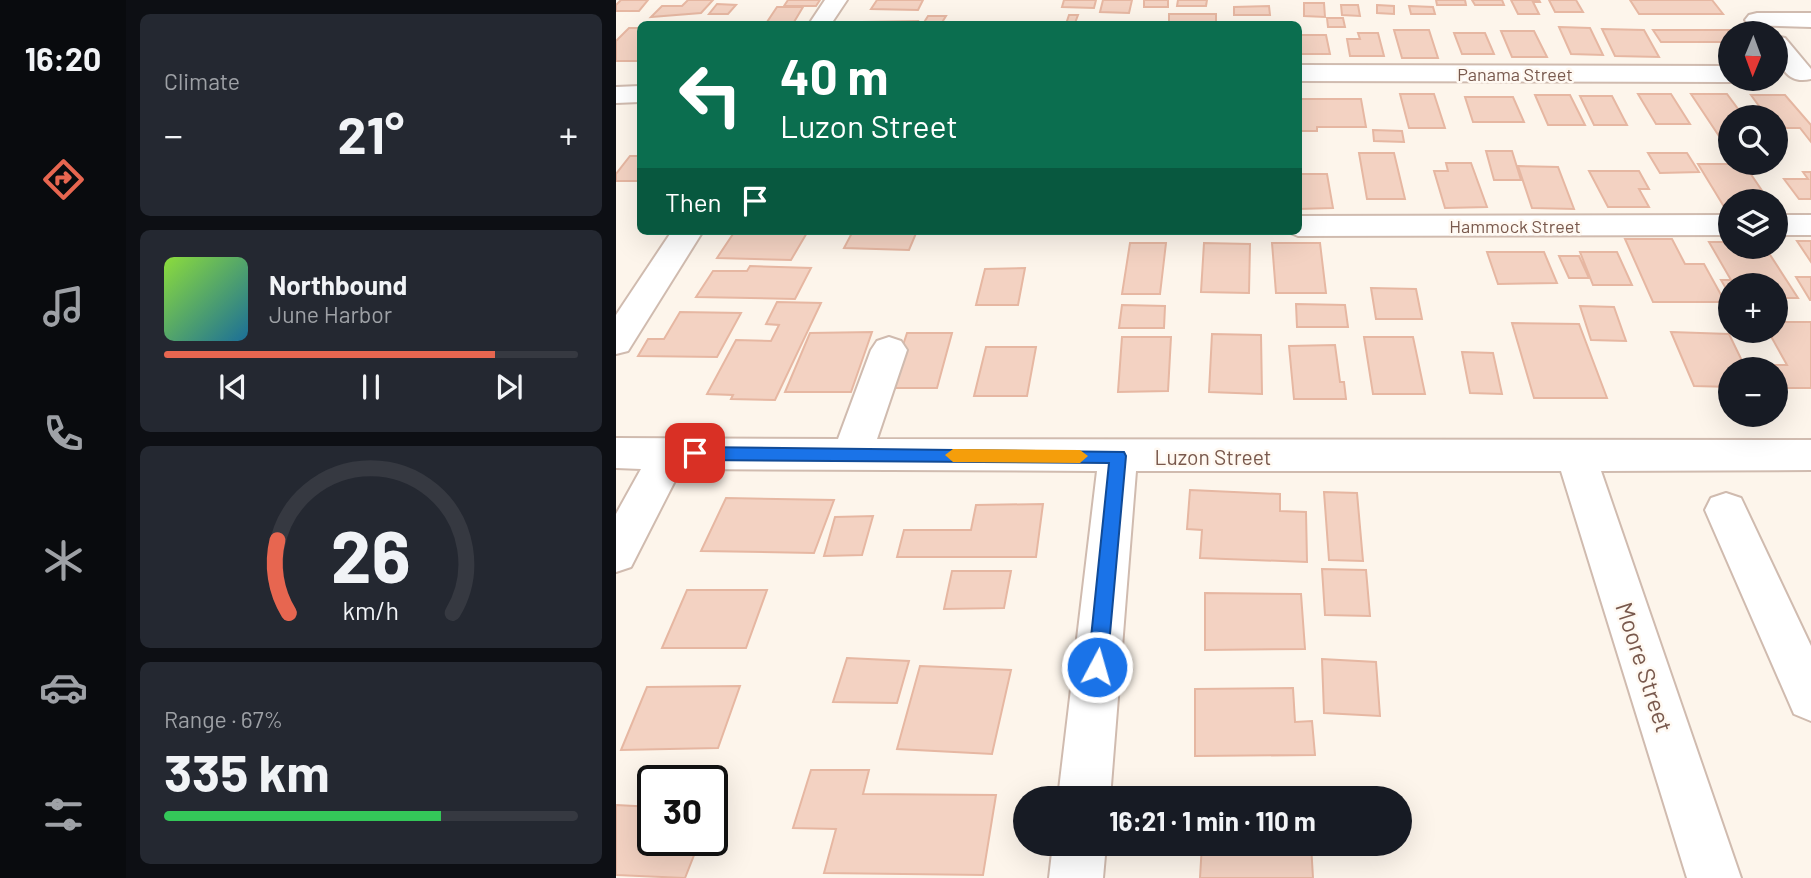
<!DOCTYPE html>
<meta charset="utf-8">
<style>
:root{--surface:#171b24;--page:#242831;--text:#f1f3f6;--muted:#9ea1a6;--line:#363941;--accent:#e76650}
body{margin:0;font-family:Barlow,sans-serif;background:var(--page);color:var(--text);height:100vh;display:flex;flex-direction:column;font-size:26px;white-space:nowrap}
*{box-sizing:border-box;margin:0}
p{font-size:23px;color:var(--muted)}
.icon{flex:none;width:38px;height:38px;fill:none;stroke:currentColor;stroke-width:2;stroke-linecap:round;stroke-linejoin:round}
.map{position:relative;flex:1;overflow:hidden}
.details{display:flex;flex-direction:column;gap:14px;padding:14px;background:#0d0f14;width:490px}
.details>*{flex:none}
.guide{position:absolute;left:21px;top:21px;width:665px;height:214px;border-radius:10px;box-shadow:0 7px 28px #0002;background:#0b6e4f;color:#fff;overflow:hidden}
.needle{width:46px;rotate:181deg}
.fabs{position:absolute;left:1102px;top:21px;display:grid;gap:14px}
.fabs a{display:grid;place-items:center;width:70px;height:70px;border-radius:50%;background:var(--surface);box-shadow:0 7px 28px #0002;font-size:35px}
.speed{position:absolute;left:21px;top:765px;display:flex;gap:14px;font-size:35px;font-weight:700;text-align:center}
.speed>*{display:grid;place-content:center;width:91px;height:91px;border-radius:50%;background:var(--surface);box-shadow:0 7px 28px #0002;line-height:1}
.speed .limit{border:4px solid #111;border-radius:10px;background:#fff;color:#111}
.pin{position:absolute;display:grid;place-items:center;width:60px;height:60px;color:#fff;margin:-30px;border-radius:14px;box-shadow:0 4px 10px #0006}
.me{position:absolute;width:77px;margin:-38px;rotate:6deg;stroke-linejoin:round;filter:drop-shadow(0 0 5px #0008)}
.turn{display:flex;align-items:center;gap:24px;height:147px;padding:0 28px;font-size:32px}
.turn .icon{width:91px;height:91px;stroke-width:2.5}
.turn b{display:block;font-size:49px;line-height:60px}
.then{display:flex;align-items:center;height:66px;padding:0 28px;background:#0003;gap:14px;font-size:26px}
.big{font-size:52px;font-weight:700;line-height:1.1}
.details .tile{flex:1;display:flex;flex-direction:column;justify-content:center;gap:10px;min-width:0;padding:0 24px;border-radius:10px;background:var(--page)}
.details .dial{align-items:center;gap:0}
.dial svg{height:182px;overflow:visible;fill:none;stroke:var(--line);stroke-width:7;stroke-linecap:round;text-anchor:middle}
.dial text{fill:var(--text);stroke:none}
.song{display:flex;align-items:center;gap:21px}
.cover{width:84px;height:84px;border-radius:10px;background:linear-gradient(135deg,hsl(90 70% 55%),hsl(200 70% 35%))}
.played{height:7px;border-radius:4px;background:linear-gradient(90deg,var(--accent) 80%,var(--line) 80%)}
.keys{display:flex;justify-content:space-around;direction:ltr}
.heat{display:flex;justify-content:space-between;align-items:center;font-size:38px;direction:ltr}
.charge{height:10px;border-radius:5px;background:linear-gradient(90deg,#34c759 67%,var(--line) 0)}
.trip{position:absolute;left:397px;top:786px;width:399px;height:70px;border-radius:35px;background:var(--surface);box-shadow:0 7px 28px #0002;font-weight:700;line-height:70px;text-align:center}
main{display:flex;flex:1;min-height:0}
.tab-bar{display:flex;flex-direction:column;width:126px;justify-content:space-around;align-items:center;background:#090b0e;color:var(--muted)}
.tab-bar .icon{width:49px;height:49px}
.tab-bar .on{color:var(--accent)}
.tab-bar b{font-size:32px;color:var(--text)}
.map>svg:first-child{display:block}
.building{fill:#f3d2c2;stroke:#e6b7a2;stroke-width:2}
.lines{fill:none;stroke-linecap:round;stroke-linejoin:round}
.minor-tunnel{stroke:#dccec4;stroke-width:25;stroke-dasharray:25 12;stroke-linecap:butt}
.minor-casing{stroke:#d0bbaf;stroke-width:4}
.minor{fill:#fff;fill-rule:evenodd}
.route{fill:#1a73e8;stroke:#114b97;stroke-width:2}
.slow{fill:#f59e0b}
.labels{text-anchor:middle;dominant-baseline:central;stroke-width:5;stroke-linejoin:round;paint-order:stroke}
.far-street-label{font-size:18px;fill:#79594d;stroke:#fff9f2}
.street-label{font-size:21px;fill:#79594d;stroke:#fff9f2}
.near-street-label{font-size:24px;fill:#79594d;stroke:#fff9f2}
</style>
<main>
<nav class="tab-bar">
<b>16:20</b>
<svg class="icon on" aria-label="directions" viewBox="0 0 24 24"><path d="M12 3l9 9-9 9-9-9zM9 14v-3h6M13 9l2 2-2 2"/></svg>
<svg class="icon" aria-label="music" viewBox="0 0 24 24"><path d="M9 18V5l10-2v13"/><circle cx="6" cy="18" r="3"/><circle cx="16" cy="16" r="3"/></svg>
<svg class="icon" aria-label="phone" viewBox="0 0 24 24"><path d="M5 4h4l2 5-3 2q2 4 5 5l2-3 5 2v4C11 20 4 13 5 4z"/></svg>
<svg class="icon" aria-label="climate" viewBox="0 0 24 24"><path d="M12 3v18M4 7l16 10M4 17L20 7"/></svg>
<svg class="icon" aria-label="car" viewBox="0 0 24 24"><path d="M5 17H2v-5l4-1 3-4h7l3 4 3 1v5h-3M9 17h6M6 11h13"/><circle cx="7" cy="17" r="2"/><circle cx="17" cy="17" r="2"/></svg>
<svg class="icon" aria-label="filters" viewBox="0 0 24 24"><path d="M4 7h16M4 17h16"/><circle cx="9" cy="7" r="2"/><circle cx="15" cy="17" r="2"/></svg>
</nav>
<section class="details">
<div class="tile"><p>Climate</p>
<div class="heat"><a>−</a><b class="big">21°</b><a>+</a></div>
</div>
<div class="tile">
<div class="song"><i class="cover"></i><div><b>Northbound</b><p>June Harbor</p></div></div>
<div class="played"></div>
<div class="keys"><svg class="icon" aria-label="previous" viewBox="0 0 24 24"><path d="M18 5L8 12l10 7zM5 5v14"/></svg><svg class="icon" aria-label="pause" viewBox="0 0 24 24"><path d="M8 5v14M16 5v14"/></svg><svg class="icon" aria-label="next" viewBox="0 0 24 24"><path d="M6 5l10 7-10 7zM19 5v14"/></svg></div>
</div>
<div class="tile dial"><svg viewBox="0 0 100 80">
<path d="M14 69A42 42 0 1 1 86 69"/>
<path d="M14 69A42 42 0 0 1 9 37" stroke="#e76650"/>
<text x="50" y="56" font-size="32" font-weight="700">26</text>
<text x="50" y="72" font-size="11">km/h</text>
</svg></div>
<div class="tile"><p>Range · 67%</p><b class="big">335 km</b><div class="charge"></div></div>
</section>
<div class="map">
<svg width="1195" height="878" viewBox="0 0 1195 878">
<rect width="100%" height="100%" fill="#fdf5eb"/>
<path class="building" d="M5,0H32L23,11H0V5Z
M72,0H97L85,13L35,17L46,6H66Z
M172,0H204L200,6H168Z
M261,0H307L302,10L255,9Z
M448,0H480L478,8L446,7Z
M487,0H516L513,13L484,12Z
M528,0H552V7H528Z
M562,0H591L590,6H561Z
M820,0H849L850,5H821Z
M856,0H886L888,5H859Z
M895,0H923L924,2H917L923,14H902Z
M933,0H960L967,12H939Z
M1014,0H1096L1107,14H1023Z
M688,3H708L709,17L688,16Z
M101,4L120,5L112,14H93Z
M725,5H742L744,16L726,15Z
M761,5L778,6V14L761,13Z
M653,6L654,15H618V7Z
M793,6L817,7L819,14H795Z
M161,7H187L178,22H151Z
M553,14H600V22L553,24Z
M453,15H462L459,23L492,24H450Z
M312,16H330L325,24H307Z
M711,18H727L729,27H712Z
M302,21L301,24H245L246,22Z
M943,27L974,28L987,55L955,54Z
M13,28H24V61H0V41Z
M986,29L1028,30L1043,57L999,56Z
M778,30H813L822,58H786Z
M1037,30H1156L1159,33H1115V42H1045Z
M885,31H918L931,57H896Z
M742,33H762L768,56H734L731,39H744Z
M838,33H869L878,54H846Z
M682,35H710L714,54H682Z
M784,94H818L829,128H793Z
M1022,94H1055L1074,124H1040Z
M1075,94H1111L1128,117H1148H1115V145H1109Z
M919,95H954L969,125H932Z
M1135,95H1169L1195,125V142L1184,128H1160V117H1151Z
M964,96H996L1011,125H978Z
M849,97H897L908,122H857Z
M682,99H745L750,127H701V131H682Z
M757,130L786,131L788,142L758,141Z
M870,151H896L905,180H878Z
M743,153H778L789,199H751Z
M1032,153H1071L1083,172L1044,173Z
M14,156H24V181H0V174Z
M830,163H855L871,207L829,208L818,171H832Z
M1082,164H1128L1153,201H1115V210H1110Z
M902,166L942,167L958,209L916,208Z
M973,171H1023L1033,189H1023L1033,207H992Z
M1187,172H1195V199H1183L1168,179H1192Z
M682,174H711L717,208L682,209Z
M119,231H192L175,260L101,258Z
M237,231H301L293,250L228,248Z
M1009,239H1056L1069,264H1088L1109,302H1037Z
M1181,241H1195V262Z
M1093,242H1115V247H1149L1182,298H1160V285H1115V297L1105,280H1115Z
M514,243H550L544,294H506Z
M588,243L634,244L633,293L585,292Z
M656,243H704L710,293H660Z
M871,252H928L941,283L882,284Z
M964,252H1001L1016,285H977Z
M943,256H963L973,278H953Z
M134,266L195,268L179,299L80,297L97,271H131Z
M409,268L402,305H360L369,269Z
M1180,277H1195V300H1194Z
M755,288L800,289L806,319H760Z
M161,302L205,303L159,400L115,399L117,395L91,394L120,340L155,341L163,325L150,324Z
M680,304L729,305L732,327H681Z
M506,305L549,306L548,328H503Z
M964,306L998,307L1010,341L975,340Z
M64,312L125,313L101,357L22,356L32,339H48Z
M1160,322H1195V388H1161L1160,369H1151L1148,365H1171L1152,331H1160Z
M896,323L963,324L991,398H918Z
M256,332L235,392H169L194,333Z
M1055,332L1113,334L1130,369H1115V387L1078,386Z
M291,333H336L321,388H273Z
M596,334L645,335L646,394L593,392Z
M506,337H555L552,391L502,392Z
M748,337H797L809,394H757Z
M719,345L724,382H728L730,399H678L673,346Z
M370,347H420L411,396H358Z
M846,352L877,353L886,394L854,393Z
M574,490L664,494V511L690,512L691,562L584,558L586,530L571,529Z
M708,492L741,493L747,561L713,560Z
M110,498L218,500L198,553L85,551Z
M427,504L420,557H281L288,530H355L360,505Z
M257,516L246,555L208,556L219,517Z
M706,569L750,570L754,616L709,615Z
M336,571H395L388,608L328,609Z
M71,590H151L130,648H46Z
M589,593L685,594L689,649L589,650Z
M231,658L293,661L281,703L217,702Z
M706,659L760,662L764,716L708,713Z
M304,666L395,670L376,754L281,749Z
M124,686L102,748L5,750L31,687Z
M677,688L679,722L696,721L699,755L579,756V689Z
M195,770H253L247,794L380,795L367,875L208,873L220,829L177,828Z
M0,805L37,807V840H84L69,878L0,875Z
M586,844H695L697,878H584Z"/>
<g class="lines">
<path class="minor-tunnel" d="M1149,30L1152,33"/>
<defs>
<path id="minor" d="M209,0H231L215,24H193Z
M1141,13H1195V27L1133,25L1129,20L1133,15Z
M1160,36L1169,38L1195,69V79C1166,86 1160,57 1160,36Z
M682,65L1115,66V79H1124L1115,82L682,81Z
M24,86V102L0,103V87Z
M1115,215V235L682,236L670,231H682V216Z
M1160,215H1195V235H1160Z
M56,231H87L12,351L0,354V315Z
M273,337L285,341L291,350L261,439L1195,440V470L985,471L1125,878H1071L945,471H520L494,798H442L481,471L65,469L15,567L0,572V514L25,469L0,468V438L222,439L255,350L261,341Z
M1110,493L1125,498L1195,646V721L1178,714L1089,510L1095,498Z
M437,844H490L487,878H433Z"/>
</defs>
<use href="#minor" class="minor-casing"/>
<use href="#minor" class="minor"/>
</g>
<path class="route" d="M79,447L508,452L510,456L491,667L488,673L481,676L474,673L472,667L493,463L79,460L71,453Z"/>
<path class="slow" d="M337,449L464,450L472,456L464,463L337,462L329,455Z"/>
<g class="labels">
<g class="far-street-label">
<text x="899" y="74">Panama Street</text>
<text x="899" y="226">Hammock Street</text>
</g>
<g class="street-label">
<text x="597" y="456">Luzon Street</text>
</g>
<g class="near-street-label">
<text transform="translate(1029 667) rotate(72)">Moore Street</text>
</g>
</g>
</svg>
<div class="fabs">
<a><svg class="needle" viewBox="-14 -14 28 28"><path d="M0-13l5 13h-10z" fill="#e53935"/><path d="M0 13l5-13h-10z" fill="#9ea1a6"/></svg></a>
<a><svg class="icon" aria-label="search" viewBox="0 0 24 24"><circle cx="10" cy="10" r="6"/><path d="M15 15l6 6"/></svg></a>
<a><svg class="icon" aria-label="layers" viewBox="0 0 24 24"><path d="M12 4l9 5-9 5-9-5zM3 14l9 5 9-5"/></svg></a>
<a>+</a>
<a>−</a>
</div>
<div class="speed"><div class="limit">30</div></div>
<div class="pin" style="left:79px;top:453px;background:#d93025"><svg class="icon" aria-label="arrive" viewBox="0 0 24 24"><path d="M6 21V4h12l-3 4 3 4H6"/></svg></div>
<svg class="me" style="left:481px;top:667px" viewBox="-20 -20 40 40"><circle r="17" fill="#1a73e8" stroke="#fff" stroke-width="3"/><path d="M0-11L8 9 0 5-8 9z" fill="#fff"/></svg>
<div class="trip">16:21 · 1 min · 110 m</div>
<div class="guide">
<div class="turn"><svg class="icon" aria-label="left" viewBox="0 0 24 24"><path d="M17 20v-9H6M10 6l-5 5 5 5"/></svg><div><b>40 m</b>Luzon Street</div></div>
<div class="then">Then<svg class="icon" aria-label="arrive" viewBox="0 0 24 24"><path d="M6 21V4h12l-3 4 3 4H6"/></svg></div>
</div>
</div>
</main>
